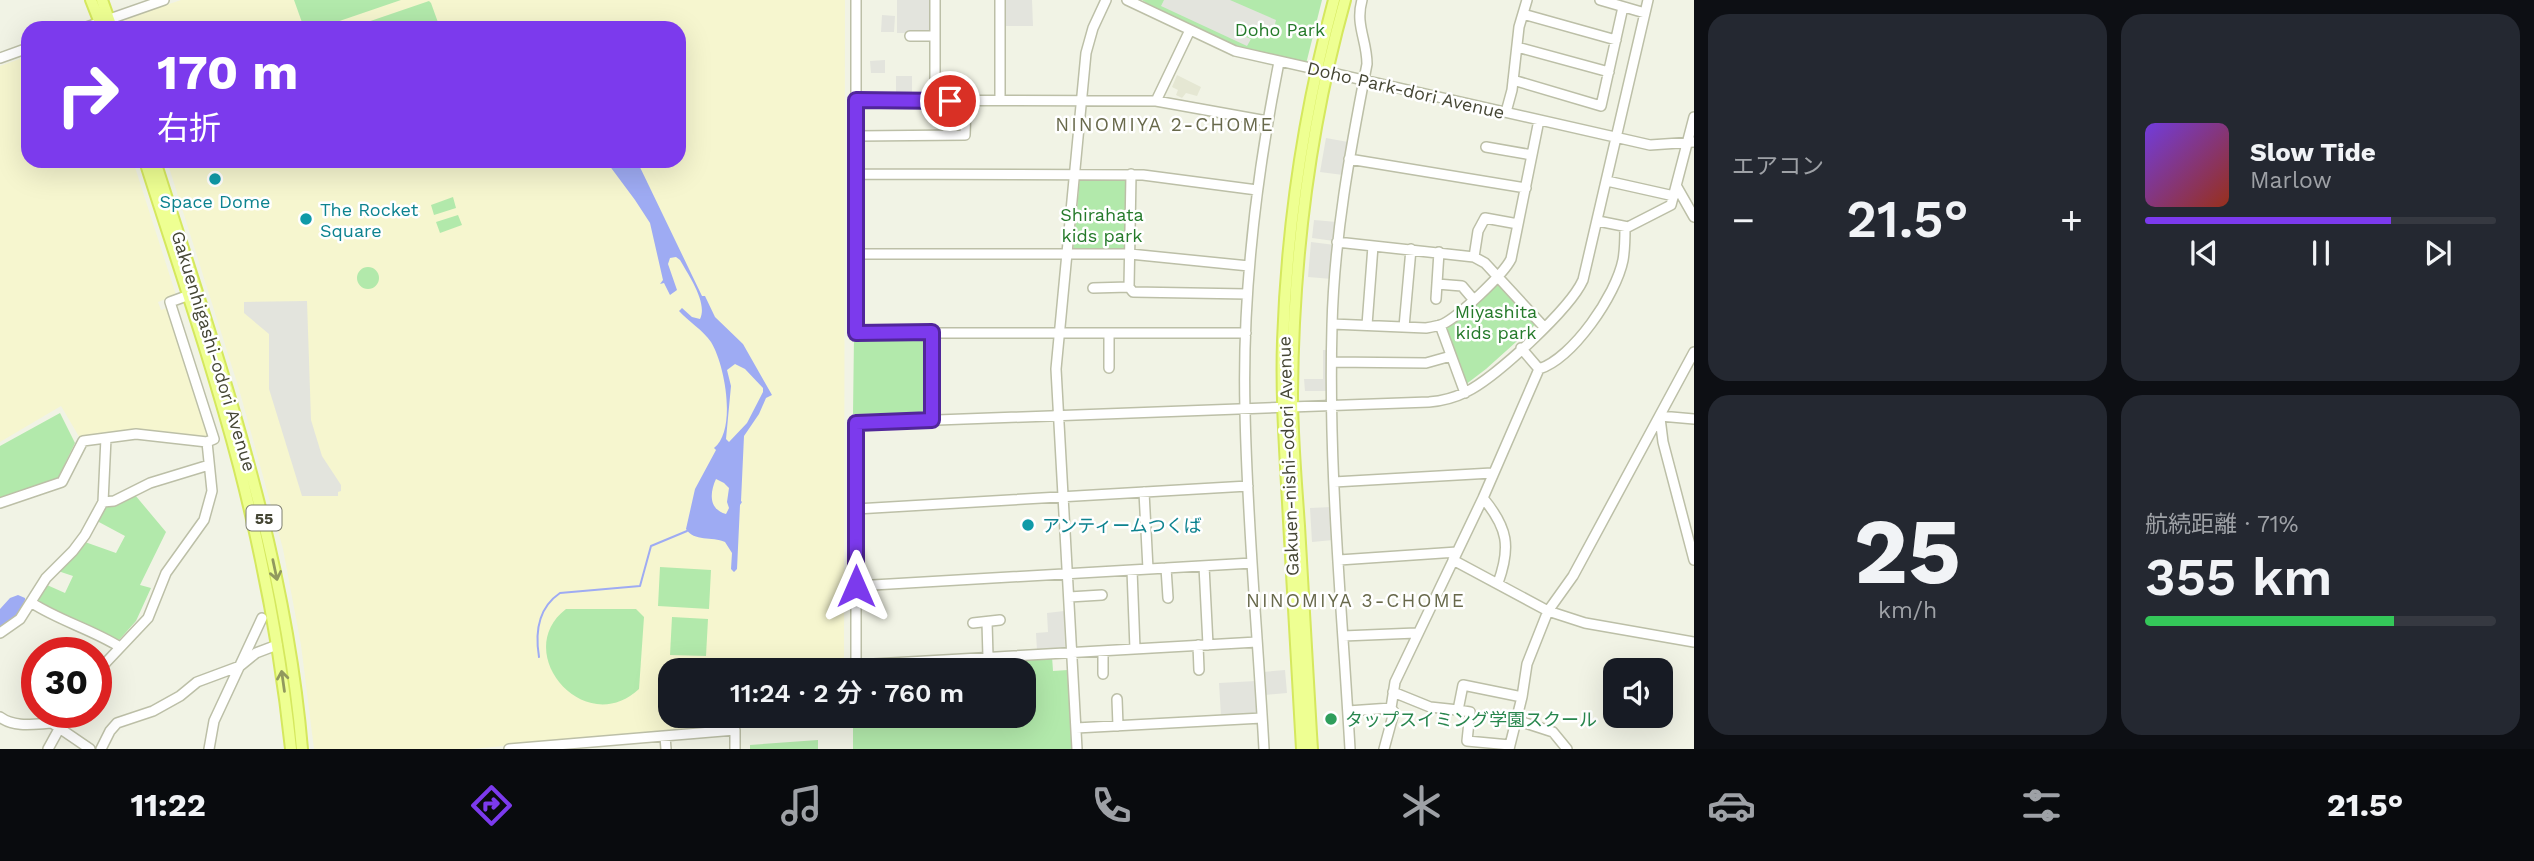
<!DOCTYPE html>
<html lang="ja">
<meta charset="utf-8">
<style>
:root{--surface:#171b24;--page:#242831;--text:#f1f3f6;--muted:#9ea1a6;--line:#363941;--accent:#7c3aed}
body{margin:0;font-family:"Work Sans","Noto Sans JP",sans-serif;background:var(--page);color:var(--text);height:100vh;display:flex;flex-direction:column;font-size:26px;white-space:nowrap}
*{box-sizing:border-box;margin:0}
p{font-size:23px;color:var(--muted)}
.icon{flex:none;width:38px;height:38px;fill:none;stroke:currentColor;stroke-width:2;stroke-linecap:round;stroke-linejoin:round}
.map{position:relative;flex:1;overflow:hidden}
.drawer{display:flex;flex-direction:column;gap:14px;padding:14px;background:#0d0f14;width:840px}
.drawer>*{flex:none}
.hud{position:absolute;left:21px;top:21px;width:665px;height:147px;border-radius:21px;box-shadow:0 7px 28px #0002;background:#7c3aed;color:#fff;overflow:hidden}
.fabs{position:absolute;left:1603px;top:658px;display:grid;gap:14px}
.fabs a{display:grid;place-items:center;width:70px;height:70px;border-radius:14px;background:var(--surface);box-shadow:0 7px 28px #0002;font-size:35px}
.speed{position:absolute;left:21px;top:637px;display:flex;gap:14px;font-size:35px;font-weight:700;text-align:center}
.speed>*{display:grid;place-content:center;width:91px;height:91px;border-radius:50%;background:var(--surface);box-shadow:0 7px 28px #0002;line-height:1}
.speed .limit{border:10px solid #d22;background:#fff;color:#111}
.pin{position:absolute;display:grid;place-items:center;width:60px;height:60px;color:#fff;margin:-30px;border:4px solid #fff;border-radius:50%;box-shadow:0 2px 7px #0007}
.me{position:absolute;width:77px;margin:-38px;rotate:0deg;stroke-linejoin:round;filter:drop-shadow(0 0 5px #0008)}
.turn{display:flex;align-items:center;gap:24px;height:147px;padding:0 21px;font-size:32px}
.turn .icon{width:91px;height:91px;stroke-width:2.5}
.turn b{display:block;font-size:49px;line-height:60px}
.big{font-size:52px;font-weight:600;line-height:1.1}
.drawer .card{flex:1;display:flex;flex-direction:column;justify-content:center;gap:10px;min-width:0;padding:0 24px;border-radius:21px;background:var(--page)}
.drawer .dial{align-items:center;gap:0}
.dial b{font-size:91px;line-height:1}
.song{display:flex;align-items:center;gap:21px}
.cover{width:84px;height:84px;border-radius:10px;background:linear-gradient(135deg,hsl(260 70% 55%),hsl(10 70% 35%))}
.played{height:7px;border-radius:4px;background:linear-gradient(90deg,var(--accent) 70%,var(--line) 70%)}
.keys{display:flex;justify-content:space-around;direction:ltr}
.heat{display:flex;justify-content:space-between;align-items:center;font-size:38px;direction:ltr}
.charge{height:10px;border-radius:5px;background:linear-gradient(90deg,#34c759 71%,var(--line) 0)}
.drawer .tiles{flex:1;display:grid;gap:14px;grid-template-columns:repeat(2,1fr)}
.trip{position:absolute;left:658px;top:658px;width:378px;height:70px;border-radius:21px;background:var(--surface);box-shadow:0 7px 28px #0002;font-weight:600;line-height:70px;text-align:center}
.dock{display:flex;height:112px;justify-content:space-around;align-items:center;background:#090b0e;color:var(--muted)}
.dock .icon{width:49px;height:49px}
.dock .selected{color:var(--accent)}
.dock b{font-size:32px;color:var(--text)}
main{display:flex;flex:1;min-height:0}
.map>svg:first-child{display:block}
.residential{fill:#e5e7d3}
.commercial{fill:#f6f6cf}
.green{fill:#b2e9ab}
.parking{fill:#e3e4dd}
.water{fill:#9eabf3;fill-rule:evenodd}
.lines{fill:none;stroke-linecap:round;stroke-linejoin:round}
.stream{stroke:#9eabf3;stroke-width:2}
.minor-casing{stroke:#bcbfa7;stroke-width:12}
.major-casing{stroke:#d5e85e;stroke-width:14}
.minor{stroke:#fff;stroke-width:9}
.major{stroke:#eeff92;stroke-width:10}
.oneway{stroke:#91995e}
.route-casing{stroke:#51269a;stroke-width:18}
.route{stroke:#7c3aed;stroke-width:12}
.culture-dot{fill:#0f9aa8;stroke:#fff;stroke-width:2.5}
.leisure-dot{fill:#2e9e5b;stroke:#fff;stroke-width:2.5}
.labels{text-anchor:middle;dominant-baseline:central;stroke-width:5;stroke-linejoin:round;paint-order:stroke}
.shield{fill:#fff;stroke:#7d7e71;stroke-width:2}
.shield-label{font-size:16px;font-weight:bold;fill:#454634}
.park-label{font-size:18px;fill:#257a2a;stroke:#fff}
.street-label{font-size:18px;fill:#454634;stroke:#fff}
.culture-label{font-size:18px;fill:#0d838f;stroke:#fff;text-anchor:start}
.leisure-label{font-size:18px;fill:#27864d;stroke:#fff;text-anchor:start}
.neighbourhood-label{font-size:19px;letter-spacing:2px;fill:#68694b;stroke:#fff}
</style>
<main>
<div class="map">
<svg width="1694" height="749" viewBox="0 0 1694 749">
<rect width="100%" height="100%" fill="#f1f3e5"/>
<path class="residential" d="M1177,75L1201,87L1197,96L1186,93L1182,98L1176,95L1178,90L1172,87Z"/>
<path class="commercial" d="M181,0H845L844,670H670V716H844L471,749H314L301,645L283,549L239,389L167,161H679V28H125V19Z
M28,56V161H133L176,295L158,302L161,310L169,308L210,432L209,437L204,439L136,431L81,440L61,406L0,442V66Z"/>
<path class="green" d="M294,0H401L319,28H304Z
M1142,0H1322L1306,64L1242,50L1160,12Z
M429,1L431,3L440,28H350Z
M1080,177H1126L1129,180L1126,251H1073Z
M453,197L456,208L434,215L431,205Z
M458,215L462,225L440,233L436,222Z
M357 278a11 11 0 1 1 22 0a11 11 0 1 1-22 0Z
M1496,282H1499L1537,323L1486,369L1465,385L1444,328Z
M926,335L929,338L928,413L853,414L854,336Z
M60,413L75,443L57,480L0,499V446Z
M135,495L166,532L140,585L151,588L136,621L119,640C93,627 61,617 38,601L47,585L65,593L73,576L58,571L85,542L116,553L125,536L97,521L105,505Z
M660,567L711,570L709,609L658,606Z
M566,609H636L644,617L639,689C584,740 510,652 566,609Z
M672,617L708,619L706,656L670,655Z
M1052,656L1053,671L1068,670L1072,749H853V716H1024V670H853V668Z
M818,740V749H750V745Z"/>
<path class="parking" d="M897,0H931L930,33H897Z
M1004,0H1032L1033,26H1004Z
M1164,0H1230L1276,20L1272,36L1268,37L1250,29L1246,37L1251,39L1247,46L1161,6Z
M882,15L895,16L894,32H881Z
M885,60V73H871L870,61Z
M896,76H912V97H896Z
M1326,138L1348,142L1343,175L1320,172Z
M1314,220L1337,222L1334,241L1312,238Z
M1311,242L1335,245L1332,279L1308,277Z
M307,301L311,420L322,456L341,485V491L338,492V496H302L269,389V334L244,313V302Z
M1323,350H1328V391H1305L1304,379H1323Z
M1332,507L1333,540L1312,542L1310,508Z
M1064,611L1065,649L1037,651L1036,633L1048,632L1047,613Z
M1285,670L1287,693L1265,695L1263,672Z
M1256,681L1258,713L1221,716L1219,683Z"/>
<path class="water" d="M606,161H637L702,296H705L715,317L743,344L772,395L766,398L759,414L744,436L741,501L742,502L740,505L737,569L734,572L731,569L732,553L725,542C712,536 694,542 686,529L695,489L716,450L714,448C737,430 725,365 711,342C703,330 689,322 679,311L682,308L692,317L700,319C708,303 689,276 680,260L676,257L670,258L668,264L677,290L670,295L664,283L660,284L663,280L650,223L635,200ZM735,364L745,369L763,388V392L747,423L729,442L726,439L731,386L727,370ZM716,479L724,483L729,488L727,502L729,508L726,514C708,509 710,492 716,479Z
M18,595L25,598V600L18,615L0,629V609L10,598Z"/>
<g class="lines">
<path class="stream" d="M539,657C535,633 538,608 560,593L640,586L651,546L687,531"/>
<defs>
<path id="minor" d="M856,0V333H1246
M1000,0V100
M1127,0L1235,51L1650,145L1694,142
M1600,0L1645,13
M1523,14L1616,40
M84,28L164,0
M910,36H935
M1517,47L1609,72
M0,58L28,48
M1513,80L1601,106L1623,7
M856,100L1156,101L1267,121
M935,101V0
M1156,101L1190,30
M1506,112L1512,90L1519,27L1527,0
M857,136L965,135L966,101
M1486,147L1532,155
M1349,159L1526,188
M858,174L1143,175L1257,190
M1131,174L1129,287L1133,292L1247,294
M1607,181L1674,196
M1677,187L1694,217
M1598,221L1628,227L1671,205L1694,117
M1337,242L1474,257L1485,263L1544,327
M857,254H1130L1249,266
M1474,257L1478,231L1485,218L1518,224
M1437,284L1462,286L1473,299
M1093,288L1129,287
M1436,299L1439,252
M1332,324L1426,328C1432,327 1438,326 1443,324C1459,316 1503,275 1511,259L1539,120
M1367,325L1373,246
M1440,325L1465,393
M1404,327L1411,249
M1332,362L1426,363L1451,356
M1109,368V333
M1539,369C1573,358 1616,295 1623,260C1625,249 1625,238 1625,227
M1660,416L1694,419
M1660,418L1663,442L1694,560
M932,420V333
M1334,482L1492,473
M1144,492L1148,569
M1483,498C1508,528 1511,547 1498,583
M103,502L114,501L150,483L209,465
M0,503L62,482L83,441L136,434L207,442L214,439L170,302L192,294
M856,509L1248,486
M1339,560L1457,552
M1453,560L1548,611L1585,623L1694,642
M1204,566L1208,645
M1166,568L1168,598
M1132,570L1135,649
M856,586L1252,563
M1069,597L1102,595
M32,603C60,621 91,629 120,647
M987,622L988,657
M973,623L1000,620
M0,633L20,619L46,578L73,551L85,535L103,502L106,438
M1343,636L1416,633
M1257,642L856,665V423L1429,402C1442,401 1454,398 1466,392C1495,378 1570,309 1583,280L1648,0
M1198,645L1199,670
M1103,651V674
M96,673L148,618L166,573L204,520L212,491L207,442
M1393,692L1430,707L1458,710L1463,685L1522,697
M1117,699L1118,726
M1458,710L1470,712L1467,741L1510,745
M1348,711L1391,708L1395,682L1483,498L1539,369L1521,348
M0,717C15,728 34,724 52,723L60,712
M1516,720L1553,732L1567,749
M52,723L90,749
M1076,728L1262,718
M665,736L666,749
M48,749L59,729
M101,749L110,731L117,723L153,711L180,696L197,682L240,666L256,653L277,645
M209,749L214,721L262,618
M509,749L735,730V749
M1077,749L1056,369L1086,53L1093,28L1106,0
M1264,749C1258,636 1247,523 1245,410C1242,292 1256,177 1279,62
M1350,749C1342,608 1328,467 1332,326C1334,238 1350,151 1367,64C1367,40 1355,25 1362,0
M1384,749L1394,712L1391,708
M1509,749L1522,697L1527,664L1548,611L1573,576L1694,352"/>
<path id="major" d="M91,0L102,28
M102,0L112,28
M145,161C177,262 212,363 239,466C263,559 281,654 291,749
M155,161C216,354 285,545 302,749
M1302,749C1297,673 1293,597 1289,521C1286,461 1281,401 1283,341C1287,225 1304,111 1334,0
M1312,749C1307,675 1303,601 1299,526C1296,482 1292,438 1292,394C1293,260 1309,129 1345,0"/>
</defs>
<use href="#minor" class="minor-casing"/>
<use href="#major" class="major-casing"/>
<use href="#minor" class="minor"/>
<use href="#major" class="major"/>
</g>
<defs><path id="oneway-shaft" d="M-6 0H5M1.5-3L5.5 0L1.5 3" fill="none" stroke-width="1.6" stroke-linecap="round" stroke-linejoin="round" transform="scale(1.75)"/></defs>
<g class="oneway">
<use href="#oneway-shaft" transform="translate(275 570) rotate(78)"/>
<use href="#oneway-shaft" transform="translate(283 681) rotate(-98)"/>
</g>
<g class="lines">
<defs>
<path id="route" d="M856,586V423L932,420V332L856,333V100L950,101"/>
</defs>
<use href="#route" class="route-casing"/>
<use href="#route" class="route"/>
</g>
<g class="culture-dot">
<circle cx="215" cy="179" r="7"/>
<circle cx="306" cy="219" r="7"/>
<circle cx="1028" cy="525" r="7"/>
</g>
<circle class="leisure-dot" cx="1331" cy="719" r="7"/>
<g class="labels">
<rect class="shield" x="246.5" y="505.5" width="35" height="25" rx="5"/>
<g class="shield-label">
<text x="264" y="518">55</text>
</g>
<g class="park-label">
<text x="1280" y="29">Doho Park</text>
<text x="1102" y="214">Shirahata<tspan x="1102" dy="21">kids park</tspan></text>
<text x="1496" y="311">Miyashita<tspan x="1496" dy="21">kids park</tspan></text>
</g>
<g class="street-label">
<text transform="translate(1406 90) rotate(13)">Doho Park-dori Avenue</text>
<text transform="translate(214 351) rotate(73)">Gakuenhigashi-odori Avenue</text>
<text transform="translate(1288 456) rotate(-92)">Gakuen-nishi-odori Avenue</text>
</g>
<g class="culture-label">
<text x="215" y="201" text-anchor="middle">Space Dome</text>
<text x="320" y="209">The Rocket<tspan x="320" dy="21">Square</tspan></text>
<text x="1042" y="525">アンティームつくば</text>
</g>
<g class="leisure-label">
<text x="1345" y="719">タップスイミング学園スクール</text>
</g>
<g class="neighbourhood-label">
<text x="1165" y="124">NINOMIYA 2-CHOME</text>
<text x="1356" y="600">NINOMIYA 3-CHOME</text>
</g>
</g>
</svg>
<div class="fabs">
<a><svg class="icon" aria-label="sound" viewBox="0 0 24 24"><path d="M4 9h4l5-4v14l-5-4H4zM17 9q2 3 0 6"/></svg></a>
</div>
<div class="speed"><div class="limit">30</div></div>
<div class="pin" style="left:950px;top:101px;background:#d93025"><svg class="icon" aria-label="arrive" viewBox="0 0 24 24"><path d="M6 21V4h12l-3 4 3 4H6"/></svg></div>
<svg class="me" style="left:856px;top:586px" viewBox="-20 -20 40 40"><path d="M0-17L14 15 0 8-14 15z" fill="#7c3aed" stroke="#fff" stroke-width="4"/></svg>
<div class="trip">11:24 · 2 分 · 760 m</div>
<div class="hud">
<div class="turn"><svg class="icon" aria-label="right" viewBox="0 0 24 24"><path d="M7 20v-9h11M14 6l5 5-5 5"/></svg><div><b>170 m</b>右折</div></div>
</div>
</div>
<section class="drawer">
<div class="tiles">
<div class="card"><p>エアコン</p>
<div class="heat"><a>−</a><b class="big">21.5°</b><a>+</a></div>
</div>
<div class="card">
<div class="song"><i class="cover"></i><div><b>Slow Tide</b><p>Marlow</p></div></div>
<div class="played"></div>
<div class="keys"><svg class="icon" aria-label="previous" viewBox="0 0 24 24"><path d="M18 5L8 12l10 7zM5 5v14"/></svg><svg class="icon" aria-label="pause" viewBox="0 0 24 24"><path d="M8 5v14M16 5v14"/></svg><svg class="icon" aria-label="next" viewBox="0 0 24 24"><path d="M6 5l10 7-10 7zM19 5v14"/></svg></div>
</div>
<div class="card dial"><b>25</b><p>km/h</p></div>
<div class="card"><p>航続距離 · 71%</p><b class="big">355 km</b><div class="charge"></div></div>
</div>
</section>
</main>
<nav class="dock">
<b>11:22</b>
<svg class="icon selected" aria-label="directions" viewBox="0 0 24 24"><path d="M12 3l9 9-9 9-9-9zM9 14v-3h6M13 9l2 2-2 2"/></svg>
<svg class="icon" aria-label="music" viewBox="0 0 24 24"><path d="M9 18V5l10-2v13"/><circle cx="6" cy="18" r="3"/><circle cx="16" cy="16" r="3"/></svg>
<svg class="icon" aria-label="phone" viewBox="0 0 24 24"><path d="M5 4h4l2 5-3 2q2 4 5 5l2-3 5 2v4C11 20 4 13 5 4z"/></svg>
<svg class="icon" aria-label="climate" viewBox="0 0 24 24"><path d="M12 3v18M4 7l16 10M4 17L20 7"/></svg>
<svg class="icon" aria-label="car" viewBox="0 0 24 24"><path d="M5 17H2v-5l4-1 3-4h7l3 4 3 1v5h-3M9 17h6M6 11h13"/><circle cx="7" cy="17" r="2"/><circle cx="17" cy="17" r="2"/></svg>
<svg class="icon" aria-label="filters" viewBox="0 0 24 24"><path d="M4 7h16M4 17h16"/><circle cx="9" cy="7" r="2"/><circle cx="15" cy="17" r="2"/></svg>
<b>21.5°</b>
</nav>
